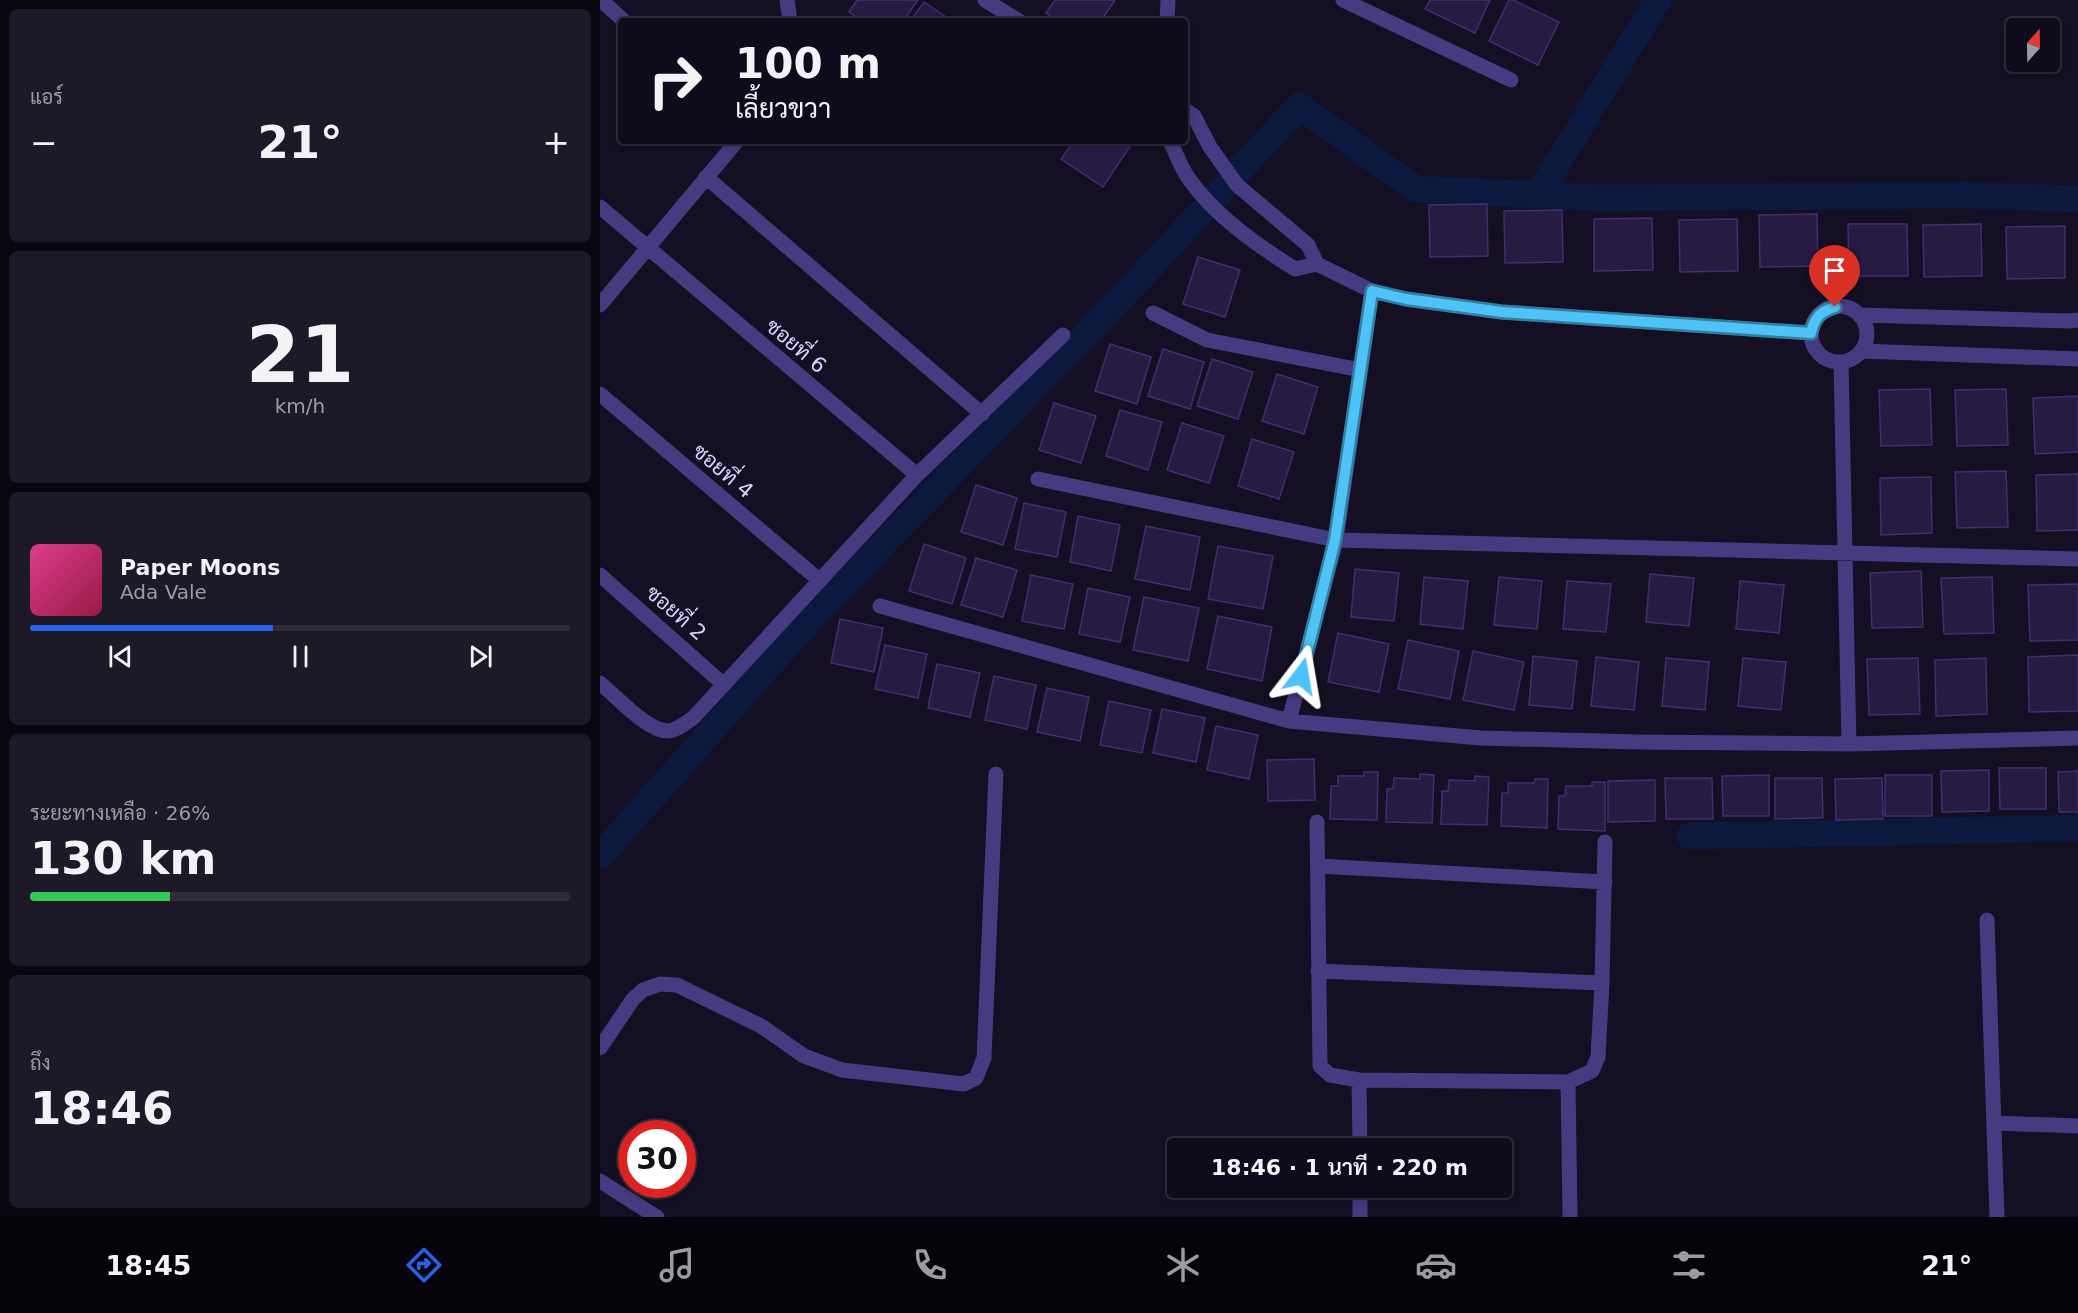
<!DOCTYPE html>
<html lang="th">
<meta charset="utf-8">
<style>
:root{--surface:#0f0b1a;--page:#1d1927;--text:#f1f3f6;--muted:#9b9ba2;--line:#2f2b39;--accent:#2563eb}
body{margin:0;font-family:"DejaVu Sans",Sarabun,sans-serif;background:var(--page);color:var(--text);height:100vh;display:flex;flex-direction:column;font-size:22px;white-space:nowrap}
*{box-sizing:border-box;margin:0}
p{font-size:20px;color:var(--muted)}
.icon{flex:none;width:33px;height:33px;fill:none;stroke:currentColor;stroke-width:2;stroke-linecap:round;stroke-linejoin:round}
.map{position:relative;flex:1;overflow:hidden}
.details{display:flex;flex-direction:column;gap:9px;padding:9px;background:#08060e;width:600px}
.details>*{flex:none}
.banner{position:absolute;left:18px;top:18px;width:570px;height:126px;border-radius:6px;box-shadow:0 3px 9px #0003,0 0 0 2px var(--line);background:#0f0b1a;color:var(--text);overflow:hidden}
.needle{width:39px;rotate:20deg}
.controls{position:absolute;left:1406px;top:18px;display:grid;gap:12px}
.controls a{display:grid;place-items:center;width:54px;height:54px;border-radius:6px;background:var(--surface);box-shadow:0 3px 9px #0003,0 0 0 2px var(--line);font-size:30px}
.speed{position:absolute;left:18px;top:1120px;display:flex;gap:12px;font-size:30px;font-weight:700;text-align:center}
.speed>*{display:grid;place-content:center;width:78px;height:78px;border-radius:50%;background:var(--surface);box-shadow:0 3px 9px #0003,0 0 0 2px var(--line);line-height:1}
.speed .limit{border:9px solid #d22;background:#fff;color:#111}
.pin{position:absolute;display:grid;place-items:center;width:51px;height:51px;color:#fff;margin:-62px -26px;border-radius:50% 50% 50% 0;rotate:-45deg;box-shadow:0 0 6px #0007}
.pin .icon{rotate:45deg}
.me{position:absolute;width:66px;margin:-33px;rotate:14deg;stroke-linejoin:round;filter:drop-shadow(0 0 4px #0008)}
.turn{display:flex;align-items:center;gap:21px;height:126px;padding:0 18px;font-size:27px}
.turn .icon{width:78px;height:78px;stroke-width:2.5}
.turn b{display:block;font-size:42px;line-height:51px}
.big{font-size:45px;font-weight:600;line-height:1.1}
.details .tile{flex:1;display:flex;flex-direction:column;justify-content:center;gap:9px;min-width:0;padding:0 21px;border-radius:9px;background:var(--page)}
.details .dial{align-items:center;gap:0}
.dial b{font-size:78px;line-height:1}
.song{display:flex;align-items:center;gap:18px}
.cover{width:72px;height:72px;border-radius:9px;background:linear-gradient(135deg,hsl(330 70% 55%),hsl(340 70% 35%))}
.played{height:6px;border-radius:3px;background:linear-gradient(90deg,var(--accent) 45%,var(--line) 45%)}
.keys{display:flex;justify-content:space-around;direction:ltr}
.heat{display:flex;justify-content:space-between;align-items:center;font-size:33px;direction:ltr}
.charge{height:9px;border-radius:4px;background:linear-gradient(90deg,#34c759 26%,var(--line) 0)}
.trip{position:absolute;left:567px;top:1138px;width:345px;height:60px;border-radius:6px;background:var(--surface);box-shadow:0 3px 9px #0003,0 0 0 2px var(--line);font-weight:600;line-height:60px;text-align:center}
.tabs{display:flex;height:96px;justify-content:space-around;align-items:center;background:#06040a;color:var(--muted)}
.tabs .icon{width:42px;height:42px}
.tabs .active{color:var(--accent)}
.tabs b{font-size:27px;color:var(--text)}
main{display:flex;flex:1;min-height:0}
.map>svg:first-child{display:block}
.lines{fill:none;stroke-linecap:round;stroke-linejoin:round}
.canal{stroke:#0b193f;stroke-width:27}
.building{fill:#271b43;stroke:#412e6e;stroke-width:1.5}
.minor{stroke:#453b80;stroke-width:15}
.route-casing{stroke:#337fa1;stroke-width:15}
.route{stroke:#4fc3f7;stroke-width:10}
.labels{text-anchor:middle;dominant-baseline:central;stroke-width:6;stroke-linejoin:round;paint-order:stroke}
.street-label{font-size:21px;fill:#dbd2fe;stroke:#140f23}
</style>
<main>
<section class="details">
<div class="tile"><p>แอร์</p>
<div class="heat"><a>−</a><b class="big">21°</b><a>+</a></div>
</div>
<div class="tile dial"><b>21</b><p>km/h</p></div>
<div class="tile">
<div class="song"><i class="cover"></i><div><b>Paper Moons</b><p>Ada Vale</p></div></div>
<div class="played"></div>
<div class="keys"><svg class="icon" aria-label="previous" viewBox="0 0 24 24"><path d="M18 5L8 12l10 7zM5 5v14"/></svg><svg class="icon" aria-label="pause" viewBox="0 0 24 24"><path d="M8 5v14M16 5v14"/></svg><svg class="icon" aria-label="next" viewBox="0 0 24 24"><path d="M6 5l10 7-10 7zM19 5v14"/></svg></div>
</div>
<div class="tile"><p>ระยะทางเหลือ · 26%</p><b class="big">130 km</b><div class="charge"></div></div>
<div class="tile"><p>ถึง</p><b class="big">18:46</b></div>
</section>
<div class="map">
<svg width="1478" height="1217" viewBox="0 0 1478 1217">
<rect width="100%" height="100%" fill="#140f23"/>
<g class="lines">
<path class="canal" d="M938,195L1058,0
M1090,836L1478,828
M0,856L208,622L529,290L699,106L816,189L1000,198L1363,195L1478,199"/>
</g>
<path class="building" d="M257,0H318L303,21H262L249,12Z
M455,0H515L501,21H458L446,13Z
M830,0H890L875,33L825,9Z
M909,0H913L959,22L938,65L889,41Z
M324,2L352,21H310Z
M474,141H526L531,145L503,187L461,159Z
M887,204L888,256L830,257L829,205Z
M962,210L963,262L905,263L904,211Z
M1217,214L1218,266L1160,267L1159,215Z
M1052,218L1053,270L994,271V219Z
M1137,219L1138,271L1080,272L1079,220Z
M1248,224H1307L1308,276H1249Z
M1381,224L1382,276L1324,277L1323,225Z
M1465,226V278L1407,279L1406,227Z
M598,257L640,270L625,317L583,304Z
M510,344L551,357L537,404L495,391Z
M563,349L604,362L590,409L548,396Z
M612,359L653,372L638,419L597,406Z
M677,374L718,387L704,434L662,421Z
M1330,389L1332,445L1281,446L1279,390Z
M1406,389L1408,445L1357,446L1355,390Z
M1478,396V452L1435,454L1433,398Z
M454,403L496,416L481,463L439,450Z
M520,410L562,422L548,470L506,456Z
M582,423L624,436L609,483L567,470Z
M652,439L694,452L679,499L638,486Z
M1406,471L1408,527L1357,528L1355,472Z
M1478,474V530L1437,531L1436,475Z
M1331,477L1332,533L1281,535L1280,478Z
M376,485L417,498L403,545L361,532Z
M424,503L466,512L457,557L415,549Z
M478,516L520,525L511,571L470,562Z
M546,526L600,537L590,590L535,579Z
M324,544L366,558L352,604L309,591Z
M618,546L673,556L663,609L608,599Z
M376,558L417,570L403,617L361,605Z
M755,569L799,573L794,621L751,617Z
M1321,571L1323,627L1272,628L1270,573Z
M1050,574L1094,578L1089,626L1046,622Z
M431,575L473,584L464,629L422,621Z
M824,577L868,581L863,629L820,624Z
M899,577L942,581L937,629L894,625Z
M1392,577L1394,633L1344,634L1341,578Z
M967,581L1011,584L1006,632L963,629Z
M1140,581L1184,585L1179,633L1136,629Z
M1478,584V640L1430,641L1428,585Z
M488,588L530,597L520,642L479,634Z
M544,597L599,608L588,661L533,650Z
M618,616L672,627L662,681L607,669Z
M240,619L283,628L274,672L231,663Z
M738,633L789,644L779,692L728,682Z
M808,640L859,651L850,699L798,689Z
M285,645L327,654L318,698L275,689Z
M873,651L924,662L914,710L863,700Z
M1478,655V711L1429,712L1428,657Z
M933,656L977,661L972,709L929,705Z
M996,657L1039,662L1034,710L991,706Z
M1066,658L1109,662L1105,710L1062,706Z
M1143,658L1186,662L1181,710L1138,706Z
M1318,658L1320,714L1269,715L1267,659Z
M1386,658L1387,714L1336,716L1335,660Z
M337,664L380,673L370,717L328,708Z
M394,676L436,685L427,729L385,720Z
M447,688L489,697L480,741L437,732Z
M509,701L551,710L542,753L500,745Z
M562,709L605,718L596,762L553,753Z
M616,726L658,735L649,779L607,770Z
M714,759L715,800L668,801L667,760Z
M1399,768H1446V809H1400Z
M1389,770V811L1342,812L1341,771Z
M1478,771V812H1459L1458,772Z
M764,772H778L777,820L730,819L731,786H738V776H764Z
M820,774L834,775L832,823L786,822L787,789H793L794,778L820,779Z
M1169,775V816H1123L1122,776Z
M1285,775H1332V816H1285Z
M875,776L889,777L887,825L841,824L842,791H848L849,780L875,781Z
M1065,778H1112L1113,819H1066Z
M1175,778H1222L1223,818L1175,819Z
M1282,778L1283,819L1236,820L1235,779Z
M935,779H948L947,828L901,826L902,793H908V783H934Z
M1055,780V821L1008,822V781Z
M992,782H1005V831L958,829L959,796H965L966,786H992Z"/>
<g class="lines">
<path class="minor" d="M1,0L24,21
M187,0L190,21
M385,0L419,21
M743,0L911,80
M567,21L568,0
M585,110L594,116L610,147L637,185L708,245L717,264L772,291L806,299L902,312L1211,333
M570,141C576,153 581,168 589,179C615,216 657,245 695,269L717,264
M106,177L382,414
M0,207L317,475
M0,305L137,141
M1211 334a28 28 0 1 1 56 0a28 28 0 1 1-56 0Z
M553,313L607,340L761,370
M1260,315L1469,321L1478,320
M1261,351L1478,359
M1241,362L1249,744
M0,394L219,580
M438,479L736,540L1478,559
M0,575L123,684
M280,606L689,721L881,738L1038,742L1249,744L1478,738
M0,683C16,696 47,731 68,731C78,730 85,723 93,718L317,475L463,335
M689,721L736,540L772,291
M717,822L720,1066L730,1075L759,1080L968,1082L992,1071L998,1057L1002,983L1005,842
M718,866L1005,882
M1387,920L1397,1217
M718,971L1002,983
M0,1048L33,999L43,990L60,984L77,985L161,1026L204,1056L242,1070L364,1084L376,1078L384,1058L396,774
M759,1080L760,1149
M968,1082L970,1217
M1394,1123L1478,1126
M0,1181L57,1217
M760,1188V1217"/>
</g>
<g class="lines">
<defs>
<path id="route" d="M701,676L735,540L772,291L806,299L902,312L1211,333C1214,318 1221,311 1235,307"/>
</defs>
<use href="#route" class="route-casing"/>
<use href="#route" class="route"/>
</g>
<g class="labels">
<g class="street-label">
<text transform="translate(196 346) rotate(40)">ซอยที่ 6</text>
<text transform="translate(123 471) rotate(40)">ซอยที่ 4</text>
<text transform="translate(76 613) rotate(41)">ซอยที่ 2</text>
</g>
</g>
</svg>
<div class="controls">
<a><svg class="needle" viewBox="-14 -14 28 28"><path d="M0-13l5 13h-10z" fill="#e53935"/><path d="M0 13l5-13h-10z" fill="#9b9ba2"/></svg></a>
</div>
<div class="speed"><div class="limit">30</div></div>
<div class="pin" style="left:1235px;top:307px;background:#d93025"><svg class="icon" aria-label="arrive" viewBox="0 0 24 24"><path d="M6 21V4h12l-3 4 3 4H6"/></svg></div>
<svg class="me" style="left:701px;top:676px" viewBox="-20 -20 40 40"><path d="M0-17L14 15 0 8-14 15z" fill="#4fc3f7" stroke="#fff" stroke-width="4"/></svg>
<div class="trip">18:46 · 1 นาที · 220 m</div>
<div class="banner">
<div class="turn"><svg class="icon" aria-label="right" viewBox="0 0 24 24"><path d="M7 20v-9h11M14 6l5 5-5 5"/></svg><div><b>100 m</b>เลี้ยวขวา</div></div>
</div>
</div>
</main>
<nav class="tabs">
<b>18:45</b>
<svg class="icon active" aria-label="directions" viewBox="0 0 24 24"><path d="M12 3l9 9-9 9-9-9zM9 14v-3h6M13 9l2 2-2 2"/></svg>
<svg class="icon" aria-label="music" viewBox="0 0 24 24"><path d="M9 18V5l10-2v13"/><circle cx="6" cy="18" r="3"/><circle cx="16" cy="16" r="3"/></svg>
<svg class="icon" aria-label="phone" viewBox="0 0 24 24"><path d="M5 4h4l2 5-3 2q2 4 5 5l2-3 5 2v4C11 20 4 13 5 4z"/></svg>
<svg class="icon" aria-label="climate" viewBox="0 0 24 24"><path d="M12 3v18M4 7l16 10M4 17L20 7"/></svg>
<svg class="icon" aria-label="car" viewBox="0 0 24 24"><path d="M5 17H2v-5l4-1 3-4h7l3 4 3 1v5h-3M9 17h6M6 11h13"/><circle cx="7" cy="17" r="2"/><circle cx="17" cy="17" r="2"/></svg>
<svg class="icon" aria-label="filters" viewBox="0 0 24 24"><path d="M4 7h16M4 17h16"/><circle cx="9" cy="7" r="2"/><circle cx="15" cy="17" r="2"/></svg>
<b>21°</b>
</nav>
